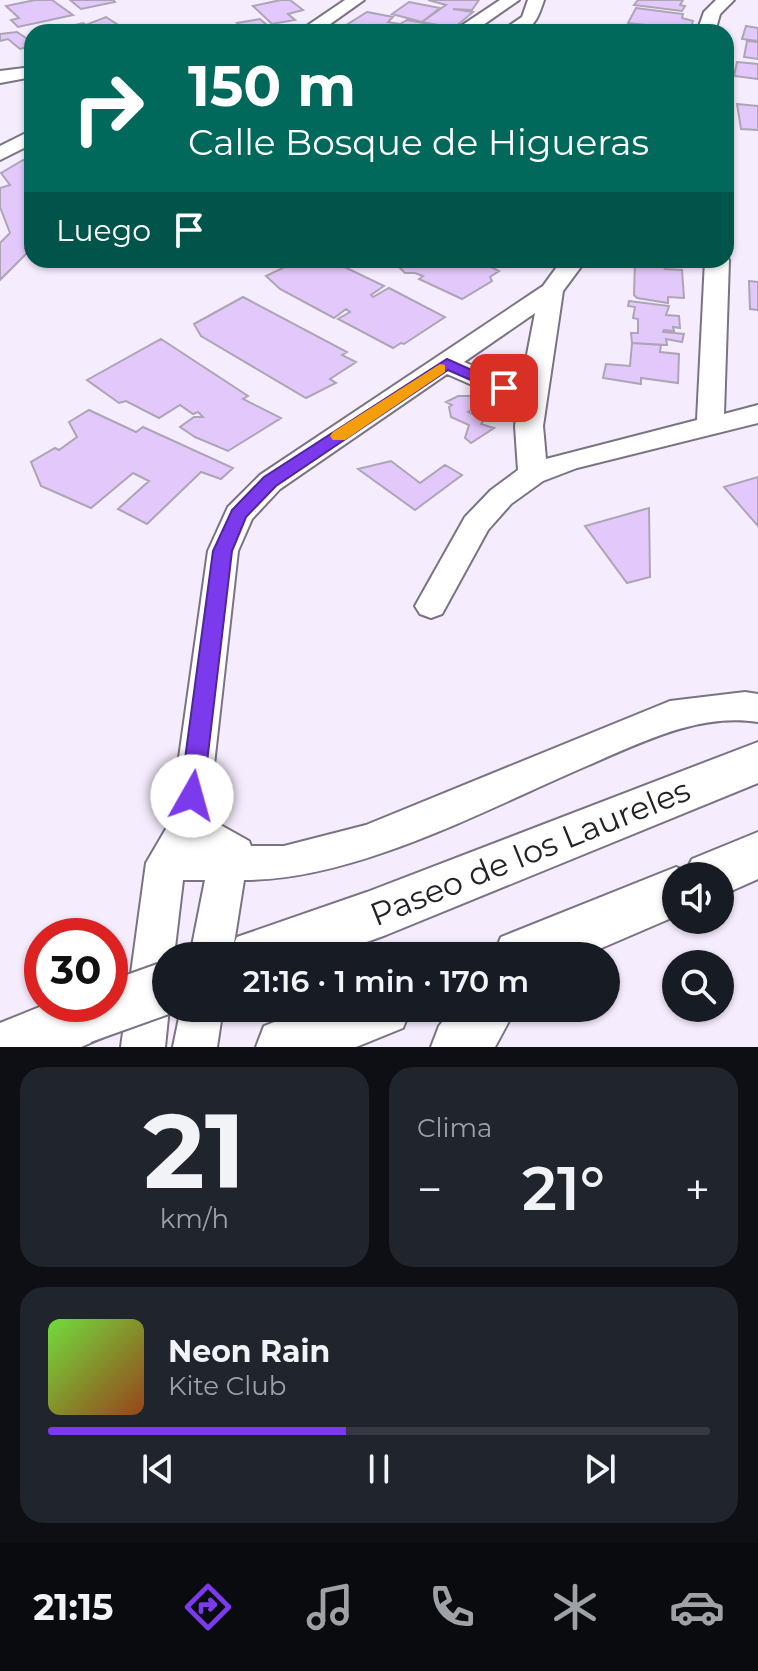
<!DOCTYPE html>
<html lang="es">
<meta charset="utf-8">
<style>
:root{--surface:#171b24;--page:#20242c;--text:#f1f3f6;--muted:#9ea1a6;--line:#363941;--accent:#7c3aed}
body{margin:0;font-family:Montserrat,sans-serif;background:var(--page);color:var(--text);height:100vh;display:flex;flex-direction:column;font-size:30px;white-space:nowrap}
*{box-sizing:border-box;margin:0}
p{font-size:26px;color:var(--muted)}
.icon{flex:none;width:44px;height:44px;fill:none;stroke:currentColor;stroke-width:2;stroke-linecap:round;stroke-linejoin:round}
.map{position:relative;height:1047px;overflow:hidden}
.drawer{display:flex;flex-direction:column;gap:20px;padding:20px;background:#0d0f14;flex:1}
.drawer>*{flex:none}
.banner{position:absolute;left:24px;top:24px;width:710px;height:244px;border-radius:24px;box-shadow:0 2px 6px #0004;background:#00695c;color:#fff;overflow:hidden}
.controls{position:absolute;left:662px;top:862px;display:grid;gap:16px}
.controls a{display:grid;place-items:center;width:72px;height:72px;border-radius:50%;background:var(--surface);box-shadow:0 2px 6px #0004;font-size:40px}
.speed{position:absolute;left:24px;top:918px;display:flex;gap:16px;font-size:40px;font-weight:700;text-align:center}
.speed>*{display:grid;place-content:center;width:104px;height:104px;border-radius:50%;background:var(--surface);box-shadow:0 2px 6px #0004;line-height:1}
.speed .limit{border:12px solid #d22;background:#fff;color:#111}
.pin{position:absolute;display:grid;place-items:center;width:68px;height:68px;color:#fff;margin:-34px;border-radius:16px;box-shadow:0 4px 12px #0006}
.me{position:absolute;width:88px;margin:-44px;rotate:7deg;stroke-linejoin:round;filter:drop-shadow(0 0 6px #0008)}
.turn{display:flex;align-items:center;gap:28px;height:168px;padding:0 32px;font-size:36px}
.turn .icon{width:104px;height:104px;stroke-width:2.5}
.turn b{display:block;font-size:56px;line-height:68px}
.then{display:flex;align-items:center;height:76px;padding:0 32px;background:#0003;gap:16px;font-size:30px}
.big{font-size:60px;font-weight:600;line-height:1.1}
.drawer .card{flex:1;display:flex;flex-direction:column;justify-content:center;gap:12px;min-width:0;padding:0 28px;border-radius:24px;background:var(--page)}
.drawer .dial{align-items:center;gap:0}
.dial b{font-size:104px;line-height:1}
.song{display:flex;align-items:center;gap:24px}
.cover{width:96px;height:96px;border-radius:12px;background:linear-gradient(135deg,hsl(100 70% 55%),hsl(20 70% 35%))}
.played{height:8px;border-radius:4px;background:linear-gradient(90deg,var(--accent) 45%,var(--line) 45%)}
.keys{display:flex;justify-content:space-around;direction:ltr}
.heat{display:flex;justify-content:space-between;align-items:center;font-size:44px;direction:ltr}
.drawer .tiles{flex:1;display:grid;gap:20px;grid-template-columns:1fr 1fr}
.card:last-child{grid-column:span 2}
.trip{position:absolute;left:152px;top:942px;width:468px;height:80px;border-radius:40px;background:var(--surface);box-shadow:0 2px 6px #0004;font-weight:600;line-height:80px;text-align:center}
.tab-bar{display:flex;height:128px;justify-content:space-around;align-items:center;background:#090b0e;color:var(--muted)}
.tab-bar .icon{width:56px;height:56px}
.tab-bar .selected{color:var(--accent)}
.tab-bar b{font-size:36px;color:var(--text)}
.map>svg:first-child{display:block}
.building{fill:#e3c9fb;stroke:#ada5b5;stroke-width:2}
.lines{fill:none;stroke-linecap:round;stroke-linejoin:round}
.minor-casing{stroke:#7b7382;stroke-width:4}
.major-casing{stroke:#7b7382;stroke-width:4}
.minor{fill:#fff;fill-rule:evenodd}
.major{fill:#fff;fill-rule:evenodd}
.major-bridge-casing{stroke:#7b7382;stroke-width:55;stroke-linecap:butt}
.major-bridge{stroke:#fff;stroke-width:51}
.route{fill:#7c3aed;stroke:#51269a;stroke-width:2}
.slow{fill:#f59e0b}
.labels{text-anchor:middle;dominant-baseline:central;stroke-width:6;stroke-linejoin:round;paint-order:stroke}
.near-street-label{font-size:32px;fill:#242127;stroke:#fefefe}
</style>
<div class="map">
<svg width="758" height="1047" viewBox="0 0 758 1047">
<rect width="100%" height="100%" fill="#f5ecfd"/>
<path class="building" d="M35,0H52L73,15L18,27L11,20L19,18L6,6Z
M70,0H113L115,2L81,9Z
M281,0H290L303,10L288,14L295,20L272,24L253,6Z
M479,0L472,10L453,9L473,12L454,28L422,22L446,5L428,0Z
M638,0H683L680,5L685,6L682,11L634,5Z
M409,2L440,8L422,22L392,14Z
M636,8L683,14L682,18L693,21L690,30L628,23Z
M367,12L393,17L388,22L400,24L407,20L434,25L424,32L380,28L374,32H351L340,29Z
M106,17L126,30L47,32L83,23L86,25Z
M260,19L274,31L247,32L237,23Z
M746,26L758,28V41L742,39Z
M17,32L32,42V46L20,49L8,39L0,41V34Z
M747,41L758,42V59L744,57Z
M737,62L758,64V79L734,76Z
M737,104L758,106V130L741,129Z
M23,160L32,162V248L0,280V243L10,233L0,207V188L10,185L1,173Z
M299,260H330L384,286L371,295L373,297L389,288L445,317L404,344L401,343L393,348L338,319L350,312L346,309L334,318L280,289L266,276Z
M393,260H477L499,271L490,277L492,281L462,299L419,279L423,276L415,273H405L398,266L389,265Z
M635,260H672L665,269L682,270L684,298L668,297V303L637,298L634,295Z
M749,281L758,282V310L750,309Z
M243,297L347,352L342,355L356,362L330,379L336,383L306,398L201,336L194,324Z
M629,301L669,306L666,315L679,316L680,328L673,327L674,331L664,330L663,332L684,334L682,342L666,339L667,345L632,343L631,333H638V319L633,318L635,307L628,306Z
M161,339L248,396L243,399L281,418L228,451L195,437L180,427L194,417H203L198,412L193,414L180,405L159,418L126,401L119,403L87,380Z
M632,343L661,345L660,352L679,354L678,383L641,378V384L603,378L606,364L630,366Z
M458,396H471L485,401L468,412L484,420L481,424L494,428L471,443L465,438L469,425L451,417L449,407L452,405L446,402Z
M89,410L136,432L143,427L233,468L221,479L201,472L147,524L118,509L149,481L133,473L91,508L41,486L31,462L55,448L59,450L77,437L69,422Z
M391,461L420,483L445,465L462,475L415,510L358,469Z
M758,477V526L724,487Z
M649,508L650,577L627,583L585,526Z"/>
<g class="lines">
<defs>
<path id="minor" d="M345,0H364L319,32H298Z
M500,0H519L473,32H452Z
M528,0H544C535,28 530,32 500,32L522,17Z
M716,0H734L720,14L715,32H697L704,12Z
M32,67V77L0,83V71Z
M32,130V144L0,160V146Z
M726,256L729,260L724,414L758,405V423L577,468L543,481L511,504L488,530L442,614L431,618L420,614L415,606L465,517L491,490L518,470L515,426L518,405L447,374L280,489L252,519L238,551L208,818L249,841L251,846H284L366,825L670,701L745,692L758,694V722C699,713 642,742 589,765C486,809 357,880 244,880L232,956H190L205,880H183L174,956H166V1008H169L165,1047H121L146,863L170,822L208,551L228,507L260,475L543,286L562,260H586L563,291L543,426L546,459L697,420L705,260H726ZM535,313L521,386L464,362Z
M181,1008H223L217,1047H173Z"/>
<path id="major" d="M758,742V783L386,935L328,956H229L237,937L367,892Z
M758,832V879L720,896V876H676V916L583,956H493L501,937L676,867L686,871L692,859Z
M47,1004H105L111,1018L102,1038L81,1047H0V1023Z
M311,1008H411L403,1028L356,1047H256L264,1026Z
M453,1008H516L495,1047H431L439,1026Z"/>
</defs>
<use href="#minor" class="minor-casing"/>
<use href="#major" class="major-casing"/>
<use href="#minor" class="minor"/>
<use href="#major" class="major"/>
<defs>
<path id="major-bridge" d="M82,1018L166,988"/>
</defs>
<use href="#major-bridge" class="major-bridge-casing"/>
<use href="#major-bridge" class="major-bridge"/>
</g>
<path class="route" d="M447,359L512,388L509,392H498L448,370L276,486L246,517L232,551L203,796L200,803L192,805L184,803L180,796L213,551L232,510L264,477Z"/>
<path class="slow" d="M440,364L445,365V372L345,440H333L330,436L333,432Z"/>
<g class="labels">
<g class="near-street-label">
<text transform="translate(530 852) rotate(-22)">Paseo de los Laureles</text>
</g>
</g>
</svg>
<div class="controls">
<a><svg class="icon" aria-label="sound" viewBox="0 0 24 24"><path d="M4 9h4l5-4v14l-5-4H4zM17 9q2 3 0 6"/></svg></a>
<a><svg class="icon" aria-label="search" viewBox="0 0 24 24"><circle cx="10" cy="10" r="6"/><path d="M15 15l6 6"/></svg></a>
</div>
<div class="speed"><div class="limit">30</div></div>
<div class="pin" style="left:504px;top:388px;background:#d93025"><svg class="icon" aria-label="arrive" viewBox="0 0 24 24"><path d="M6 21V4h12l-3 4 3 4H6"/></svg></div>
<svg class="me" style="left:192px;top:796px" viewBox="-20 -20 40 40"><circle r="19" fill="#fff"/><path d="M0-13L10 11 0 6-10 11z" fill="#7c3aed"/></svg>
<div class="trip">21:16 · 1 min · 170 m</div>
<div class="banner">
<div class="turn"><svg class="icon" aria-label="right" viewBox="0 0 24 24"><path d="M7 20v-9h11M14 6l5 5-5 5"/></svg><div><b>150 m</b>Calle Bosque de Higueras</div></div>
<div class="then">Luego<svg class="icon" aria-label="arrive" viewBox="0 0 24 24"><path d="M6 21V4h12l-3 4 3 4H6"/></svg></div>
</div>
</div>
<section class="drawer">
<div class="tiles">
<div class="card dial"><b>21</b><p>km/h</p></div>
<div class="card"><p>Clima</p>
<div class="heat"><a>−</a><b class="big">21°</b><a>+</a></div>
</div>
<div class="card">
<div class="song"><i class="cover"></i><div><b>Neon Rain</b><p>Kite Club</p></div></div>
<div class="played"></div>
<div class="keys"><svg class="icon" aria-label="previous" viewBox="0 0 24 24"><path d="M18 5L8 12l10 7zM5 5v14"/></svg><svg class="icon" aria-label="pause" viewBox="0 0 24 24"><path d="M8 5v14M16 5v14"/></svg><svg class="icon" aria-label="next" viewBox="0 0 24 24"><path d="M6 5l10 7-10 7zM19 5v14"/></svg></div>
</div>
</div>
</section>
<nav class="tab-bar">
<b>21:15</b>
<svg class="icon selected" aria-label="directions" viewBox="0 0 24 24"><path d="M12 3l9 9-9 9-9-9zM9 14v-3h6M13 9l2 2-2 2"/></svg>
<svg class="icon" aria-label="music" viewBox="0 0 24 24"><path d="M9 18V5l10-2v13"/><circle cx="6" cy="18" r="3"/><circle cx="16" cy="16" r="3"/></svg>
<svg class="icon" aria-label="phone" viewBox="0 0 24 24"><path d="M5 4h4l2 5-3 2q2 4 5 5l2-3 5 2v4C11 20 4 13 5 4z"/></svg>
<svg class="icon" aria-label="climate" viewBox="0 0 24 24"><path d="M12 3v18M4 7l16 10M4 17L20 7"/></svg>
<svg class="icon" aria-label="car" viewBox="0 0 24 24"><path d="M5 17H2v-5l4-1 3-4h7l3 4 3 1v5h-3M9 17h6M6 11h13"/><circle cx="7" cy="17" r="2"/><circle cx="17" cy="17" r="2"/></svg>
</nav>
